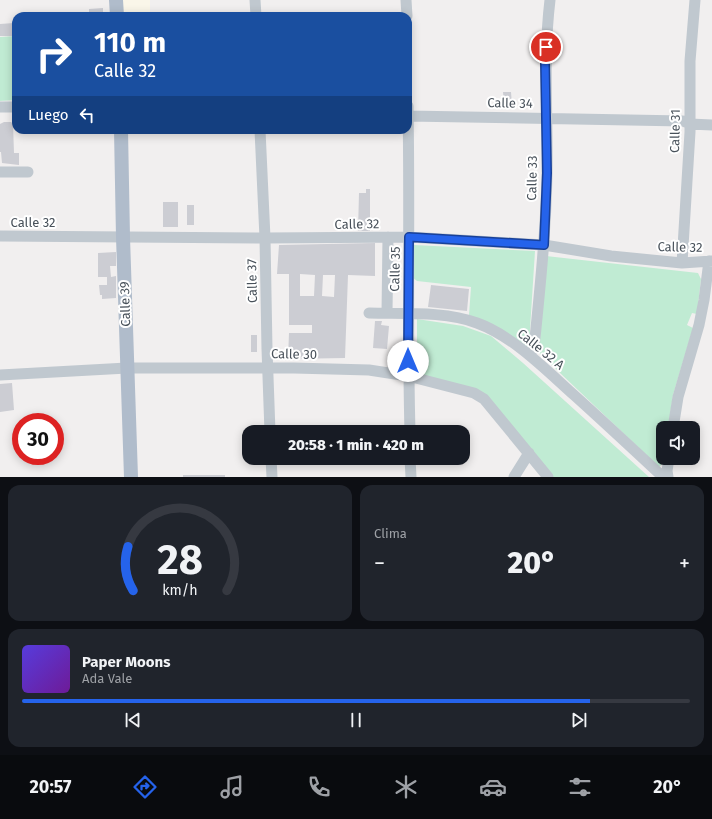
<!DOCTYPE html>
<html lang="es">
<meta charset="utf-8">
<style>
:root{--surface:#171b24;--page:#20242c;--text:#f1f3f6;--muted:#9ea1a6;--line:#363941;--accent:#2563eb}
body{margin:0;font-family:"Fira Sans",sans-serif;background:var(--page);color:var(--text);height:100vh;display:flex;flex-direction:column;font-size:15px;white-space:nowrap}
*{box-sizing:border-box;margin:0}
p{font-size:13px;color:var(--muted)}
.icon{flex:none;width:22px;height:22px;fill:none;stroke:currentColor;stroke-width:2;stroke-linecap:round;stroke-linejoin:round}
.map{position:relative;height:477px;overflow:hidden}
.panel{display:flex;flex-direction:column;gap:8px;padding:8px;background:#0d0f14;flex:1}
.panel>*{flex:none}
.hud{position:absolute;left:12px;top:12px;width:400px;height:122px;border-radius:12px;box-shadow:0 2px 10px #0003;background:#1a4fa0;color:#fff;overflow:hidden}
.buttons{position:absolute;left:656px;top:421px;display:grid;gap:8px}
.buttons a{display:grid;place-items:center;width:44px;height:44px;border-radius:8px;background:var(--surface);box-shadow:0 2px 10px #0003;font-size:20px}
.speed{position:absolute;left:12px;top:413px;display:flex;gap:8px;font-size:20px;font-weight:700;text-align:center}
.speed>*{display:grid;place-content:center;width:52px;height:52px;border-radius:50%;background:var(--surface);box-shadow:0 2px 10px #0003;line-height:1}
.speed .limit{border:6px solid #d22;background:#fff;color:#111}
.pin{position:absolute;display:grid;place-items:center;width:34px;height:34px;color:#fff;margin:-17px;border:2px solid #fff;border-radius:50%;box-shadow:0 1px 4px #0007}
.me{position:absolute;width:44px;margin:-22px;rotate:0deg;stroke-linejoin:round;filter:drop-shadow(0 0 3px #0008)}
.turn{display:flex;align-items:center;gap:14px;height:84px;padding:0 16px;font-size:18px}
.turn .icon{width:52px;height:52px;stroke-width:2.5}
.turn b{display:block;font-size:28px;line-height:34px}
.then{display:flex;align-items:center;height:38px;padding:0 16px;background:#0003;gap:8px;font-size:15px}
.big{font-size:30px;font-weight:800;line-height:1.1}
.panel .card{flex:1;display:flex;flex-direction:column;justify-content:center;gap:6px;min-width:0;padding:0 14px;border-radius:12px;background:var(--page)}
.panel .dial{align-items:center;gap:0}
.dial svg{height:104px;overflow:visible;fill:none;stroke:var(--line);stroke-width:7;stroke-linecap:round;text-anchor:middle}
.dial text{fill:var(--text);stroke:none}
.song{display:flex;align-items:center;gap:12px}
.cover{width:48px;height:48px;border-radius:6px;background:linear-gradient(135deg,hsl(250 70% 55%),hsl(280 70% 35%))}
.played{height:4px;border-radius:2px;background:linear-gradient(90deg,var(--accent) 85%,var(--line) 85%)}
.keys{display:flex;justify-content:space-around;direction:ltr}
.heat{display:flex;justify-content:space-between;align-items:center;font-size:22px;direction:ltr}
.panel .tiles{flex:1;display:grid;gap:8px;grid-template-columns:1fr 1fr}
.card:last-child{grid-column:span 2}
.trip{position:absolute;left:242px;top:425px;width:228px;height:40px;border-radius:12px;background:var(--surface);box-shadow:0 2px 10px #0003;font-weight:800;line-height:40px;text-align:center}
.tab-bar{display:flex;height:64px;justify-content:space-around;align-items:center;background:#090b0e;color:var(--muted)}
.tab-bar .icon{width:28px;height:28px}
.tab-bar .current{color:var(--accent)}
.tab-bar b{font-size:18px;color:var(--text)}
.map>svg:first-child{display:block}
.commercial{fill:#faf6e9}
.green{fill:#c0ebd3}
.building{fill:#cccdd3;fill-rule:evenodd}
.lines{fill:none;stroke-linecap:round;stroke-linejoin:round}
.minor{stroke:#c0c8cf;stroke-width:11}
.major{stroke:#b0bccb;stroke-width:14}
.route-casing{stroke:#184099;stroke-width:10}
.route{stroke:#2563eb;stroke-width:7}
.labels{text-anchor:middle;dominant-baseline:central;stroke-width:4;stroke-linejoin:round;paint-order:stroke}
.street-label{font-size:13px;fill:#48515a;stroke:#fff}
</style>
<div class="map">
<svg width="712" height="477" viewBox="0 0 712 477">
<rect width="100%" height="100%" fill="#f1efef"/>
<path class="commercial" d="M119,0H150V16H120Z"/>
<path class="green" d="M16,36V100L0,101V37Z
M414,245L535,251L529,345L525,349L469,315L471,287L417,281L412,277Z
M546,256L698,273L701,279L697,314L692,313L687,325L693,328L673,395L668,428H663L662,464L659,467L539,353Z
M417,319L463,326L491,336L523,363L649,477H549L487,398L417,375Z"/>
<path class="building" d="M103,8V16H89V9Z
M14,23V36H0V24Z
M503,92H511L512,105H504Z
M4,122H11L13,124L14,153H19V165L2,163L1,152H0V124Z
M366,189H370V231H358L359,193H366Z
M163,202H178V227H163Z
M187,205H194V225H187Z
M375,243V276L348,275L345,358L288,359L289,333H312V325H289V274H277L279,245ZM300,274L315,275L314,296H300ZM323,275H335L334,297L322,296Z
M116,252V266H110L111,277L116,276V298L102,299V295H100L99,285H107V277H98V253Z
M431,285L469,289L467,311L428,307Z
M375,321H382L381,325L389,326L387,349L373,348Z
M251,335H257V352H251Z
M12,383L14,410L0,412V384Z
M183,475H225V477H183Z"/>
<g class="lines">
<path class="minor" d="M255,0L256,16
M406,0L407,16
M408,106C410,215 407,323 410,432
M0,107H16
M408,116L683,121L690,124L712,125
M260,130L265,238L267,349L270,432
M0,172H28
M0,236L265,238L409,237L544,245L611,256L682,263L712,261
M682,263L690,132V61L695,0
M369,313C403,314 445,311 477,323C513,336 546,370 574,395C604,422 634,450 663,477
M387,313L388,237
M530,355L534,348C540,289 546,231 547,173C548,114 543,58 550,0
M0,375L127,368H294L369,370L408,376L474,393L484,399L548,477
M673,428L678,397L699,325L704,300L709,261
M271,458L272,477
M410,458L411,477
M514,477L529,453
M668,477L667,471L669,458"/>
<path class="major" d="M116,0L117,16
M121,130L123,237L131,477"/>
</g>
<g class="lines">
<defs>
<path id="route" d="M408,361L409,237L544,245L547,173L545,62L546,47"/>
</defs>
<use href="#route" class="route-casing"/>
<use href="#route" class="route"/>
</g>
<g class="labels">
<g class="street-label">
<text transform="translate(510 103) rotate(1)">Calle 34</text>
<text transform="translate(675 131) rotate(-89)">Calle 31</text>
<text transform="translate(532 178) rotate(-89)">Calle 33</text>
<text x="33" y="222">Calle 32</text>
<text transform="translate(357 224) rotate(-1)">Calle 32</text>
<text transform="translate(680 247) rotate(1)">Calle 32</text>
<text transform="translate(395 269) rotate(-89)">Calle 35</text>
<text transform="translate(252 281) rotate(-91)">Calle 37</text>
<text transform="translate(125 304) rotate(-92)">Calle 39</text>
<text transform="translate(541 349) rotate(39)">Calle 32 A</text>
<text transform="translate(294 354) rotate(1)">Calle 30</text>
</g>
</g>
</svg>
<div class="buttons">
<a><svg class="icon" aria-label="sound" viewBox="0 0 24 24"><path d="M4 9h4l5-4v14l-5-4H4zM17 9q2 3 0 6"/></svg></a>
</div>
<div class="speed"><div class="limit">30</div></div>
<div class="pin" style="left:546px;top:47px;background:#d93025"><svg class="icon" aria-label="arrive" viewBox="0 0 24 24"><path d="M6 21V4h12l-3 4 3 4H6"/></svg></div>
<svg class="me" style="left:408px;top:361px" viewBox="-20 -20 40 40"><circle r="19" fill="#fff"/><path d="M0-13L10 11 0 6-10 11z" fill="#2563eb"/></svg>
<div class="trip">20:58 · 1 min · 420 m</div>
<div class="hud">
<div class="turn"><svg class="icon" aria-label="right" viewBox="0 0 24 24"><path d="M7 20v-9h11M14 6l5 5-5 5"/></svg><div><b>110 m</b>Calle 32</div></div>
<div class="then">Luego<svg class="icon" aria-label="left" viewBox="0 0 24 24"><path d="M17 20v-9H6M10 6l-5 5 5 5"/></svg></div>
</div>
</div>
<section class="panel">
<div class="tiles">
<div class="card dial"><svg viewBox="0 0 100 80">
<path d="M14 69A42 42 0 1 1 86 69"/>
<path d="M14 69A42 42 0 0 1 10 35" stroke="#2563eb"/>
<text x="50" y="56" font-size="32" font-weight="700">28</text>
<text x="50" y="72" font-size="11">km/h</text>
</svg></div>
<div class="card"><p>Clima</p>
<div class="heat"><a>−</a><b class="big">20°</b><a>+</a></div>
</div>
<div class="card">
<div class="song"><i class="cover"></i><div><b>Paper Moons</b><p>Ada Vale</p></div></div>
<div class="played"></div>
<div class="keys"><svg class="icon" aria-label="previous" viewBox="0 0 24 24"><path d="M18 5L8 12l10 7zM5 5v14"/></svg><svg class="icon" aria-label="pause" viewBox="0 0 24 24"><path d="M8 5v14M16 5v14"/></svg><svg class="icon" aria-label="next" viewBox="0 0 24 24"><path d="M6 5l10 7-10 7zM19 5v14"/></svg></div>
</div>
</div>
</section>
<nav class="tab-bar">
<b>20:57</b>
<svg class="icon current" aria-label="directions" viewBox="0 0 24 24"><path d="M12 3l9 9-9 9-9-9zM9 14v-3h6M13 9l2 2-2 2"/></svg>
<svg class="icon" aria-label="music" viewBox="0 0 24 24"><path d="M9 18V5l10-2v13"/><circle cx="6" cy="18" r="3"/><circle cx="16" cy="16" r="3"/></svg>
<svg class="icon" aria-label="phone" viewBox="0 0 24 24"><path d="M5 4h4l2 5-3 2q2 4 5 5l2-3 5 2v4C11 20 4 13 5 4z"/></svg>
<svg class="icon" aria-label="climate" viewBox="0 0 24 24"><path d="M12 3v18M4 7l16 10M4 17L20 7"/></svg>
<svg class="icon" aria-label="car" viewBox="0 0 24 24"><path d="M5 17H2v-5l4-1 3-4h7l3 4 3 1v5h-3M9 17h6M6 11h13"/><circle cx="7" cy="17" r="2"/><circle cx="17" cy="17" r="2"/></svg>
<svg class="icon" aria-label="filters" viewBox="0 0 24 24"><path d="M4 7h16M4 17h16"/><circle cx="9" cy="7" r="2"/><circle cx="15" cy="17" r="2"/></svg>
<b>20°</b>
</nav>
